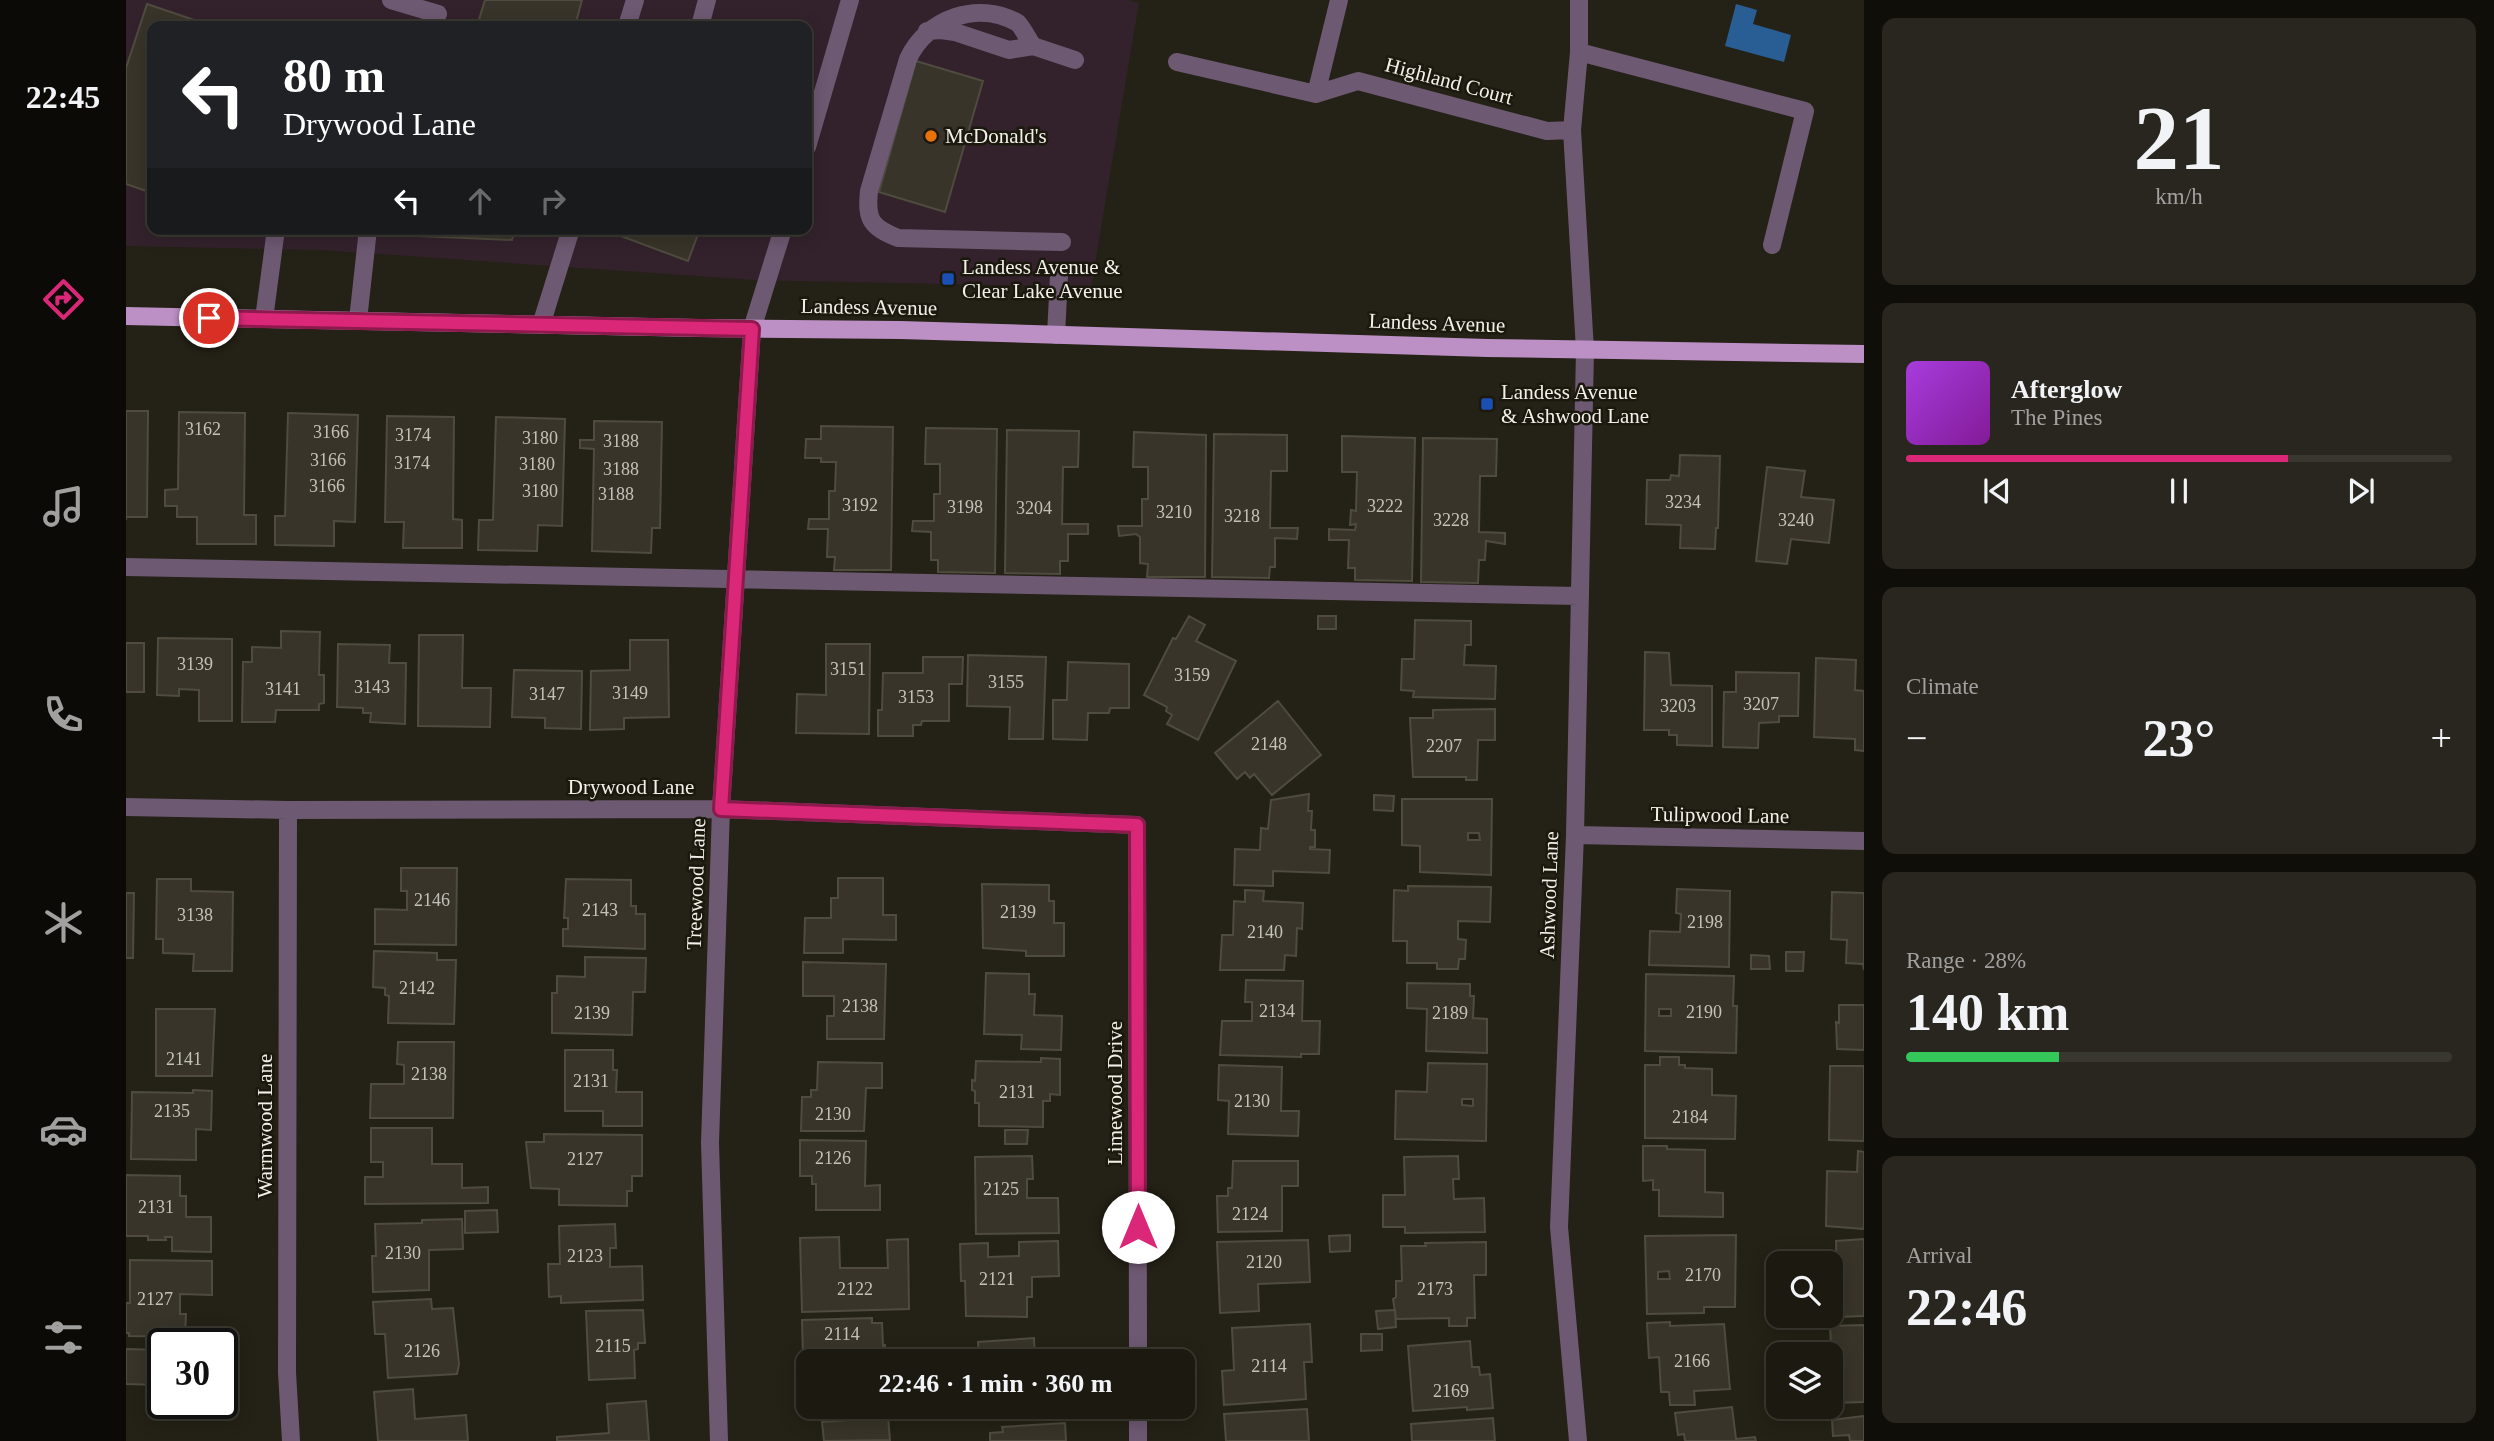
<!DOCTYPE html>
<meta charset="utf-8">
<style>
:root{--surface:#1b1910;--page:#28261e;--text:#f1f3f6;--muted:#a0a09f;--line:#393830;--accent:#db2777}
body{margin:0;font-family:"Times New Roman",serif;background:var(--page);color:var(--text);height:100vh;display:flex;flex-direction:column;font-size:26px;white-space:nowrap}
*{box-sizing:border-box;margin:0}
p{font-size:23px;color:var(--muted)}
.icon{flex:none;width:38px;height:38px;fill:none;stroke:currentColor;stroke-width:2;stroke-linecap:round;stroke-linejoin:round}
.map{position:relative;flex:1;overflow:hidden}
.side{display:flex;flex-direction:column;gap:18px;padding:18px;background:#0f0e09;width:630px}
.side>*{flex:none}
.guide{position:absolute;left:21px;top:21px;width:665px;height:214px;border-radius:14px;box-shadow:0 4px 18px #0003,0 0 0 2px var(--line);background:#202124;color:#fff;overflow:hidden}
.controls{position:absolute;left:1640px;top:1251px;display:grid;gap:14px}
.controls a{display:grid;place-items:center;width:77px;height:77px;border-radius:14px;background:var(--surface);box-shadow:0 4px 18px #0003,0 0 0 2px var(--line);font-size:35px}
.speed{position:absolute;left:21px;top:1328px;display:flex;gap:14px;font-size:35px;font-weight:700;text-align:center}
.speed>*{display:grid;place-content:center;width:91px;height:91px;border-radius:50%;background:var(--surface);box-shadow:0 4px 18px #0003,0 0 0 2px var(--line);line-height:1}
.speed .limit{border:4px solid #111;border-radius:10px;background:#fff;color:#111}
.pin{position:absolute;display:grid;place-items:center;width:60px;height:60px;color:#fff;margin:-30px;border:4px solid #fff;border-radius:50%;box-shadow:0 2px 7px #0007}
.me{position:absolute;width:77px;margin:-38px;rotate:0deg;stroke-linejoin:round;filter:drop-shadow(0 0 5px #0008)}
.turn{display:flex;align-items:center;gap:24px;height:147px;padding:0 21px;font-size:32px}
.turn .icon{width:91px;height:91px;stroke-width:2.5}
.turn b{display:block;font-size:49px;line-height:60px}
.lanes{display:flex;align-items:center;height:66px;padding:0 21px;background:#0003;justify-content:center;gap:35px;direction:ltr}
.lanes .off{opacity:.35}
.big{font-size:52px;font-weight:700;line-height:1.1}
.side .card{flex:1;display:flex;flex-direction:column;justify-content:center;gap:10px;min-width:0;padding:0 24px;border-radius:14px;background:var(--page)}
.side .dial{align-items:center;gap:0}
.dial b{font-size:91px;line-height:1}
.song{display:flex;align-items:center;gap:21px}
.cover{width:84px;height:84px;border-radius:10px;background:linear-gradient(135deg,hsl(280 70% 55%),hsl(290 70% 35%))}
.played{height:7px;border-radius:4px;background:linear-gradient(90deg,var(--accent) 70%,var(--line) 70%)}
.keys{display:flex;justify-content:space-around;direction:ltr}
.heat{display:flex;justify-content:space-between;align-items:center;font-size:38px;direction:ltr}
.charge{height:10px;border-radius:5px;background:linear-gradient(90deg,#34c759 28%,var(--line) 0)}
.trip{position:absolute;left:670px;top:1349px;width:399px;height:70px;border-radius:14px;background:var(--surface);box-shadow:0 4px 18px #0003,0 0 0 2px var(--line);font-weight:700;line-height:70px;text-align:center}
main{display:flex;flex:1;min-height:0}
.tab-bar{display:flex;flex-direction:column;width:126px;justify-content:space-around;align-items:center;background:#0b0a06;color:var(--muted)}
.tab-bar .icon{width:49px;height:49px}
.tab-bar .current{color:var(--accent)}
.tab-bar b{font-size:32px;color:var(--text)}
.map>svg:first-child{display:block}
.commercial{fill:#33222c;fill-rule:evenodd}
.water{fill:#295e95}
.building{fill:#383429;stroke:#4f4b3f;stroke-width:2;fill-rule:evenodd}
.lines{fill:none;stroke-linecap:round;stroke-linejoin:round}
.minor{stroke:#6e5972;stroke-width:18}
.major{stroke:#bc90c5;stroke-width:18}
.route-casing{stroke:#8e194d;stroke-width:18}
.route{stroke:#db2777;stroke-width:12}
.food-dot{fill:#e8710a;stroke:#1b180d;stroke-width:2.5}
.transit-dot{fill:#1a4fb4;stroke:#1b180d;stroke-width:2.5}
.labels{text-anchor:middle;dominant-baseline:central;stroke-width:5;stroke-linejoin:round;paint-order:stroke}
.number-label{font-size:18px;fill:#c4c1b9}
.street-label{font-size:21px;fill:#f2f0e9;stroke:#1b180d}
.poi-label{font-size:21px;fill:#f2f0e9;stroke:#1b180d;text-anchor:start}
</style>
<main>
<nav class="tab-bar">
<b>22:45</b>
<svg class="icon current" aria-label="directions" viewBox="0 0 24 24"><path d="M12 3l9 9-9 9-9-9zM9 14v-3h6M13 9l2 2-2 2"/></svg>
<svg class="icon" aria-label="music" viewBox="0 0 24 24"><path d="M9 18V5l10-2v13"/><circle cx="6" cy="18" r="3"/><circle cx="16" cy="16" r="3"/></svg>
<svg class="icon" aria-label="phone" viewBox="0 0 24 24"><path d="M5 4h4l2 5-3 2q2 4 5 5l2-3 5 2v4C11 20 4 13 5 4z"/></svg>
<svg class="icon" aria-label="climate" viewBox="0 0 24 24"><path d="M12 3v18M4 7l16 10M4 17L20 7"/></svg>
<svg class="icon" aria-label="car" viewBox="0 0 24 24"><path d="M5 17H2v-5l4-1 3-4h7l3 4 3 1v5h-3M9 17h6M6 11h13"/><circle cx="7" cy="17" r="2"/><circle cx="17" cy="17" r="2"/></svg>
<svg class="icon" aria-label="filters" viewBox="0 0 24 24"><path d="M4 7h16M4 17h16"/><circle cx="9" cy="7" r="2"/><circle cx="15" cy="17" r="2"/></svg>
</nav>
<div class="map">
<svg width="1738" height="1441" viewBox="0 0 1738 1441">
<rect width="100%" height="100%" fill="#242116"/>
<path class="commercial" d="M0,0H1003L1013,3L965,287L629,280L195,250L0,246ZM26,26H681V229H26Z"/>
<path class="water" d="M1610,4L1631,10L1627,24L1665,35L1658,62L1599,46Z"/>
<path class="building" d="M359,0H456L449,26H351Z
M21,4L86,26H26V193L0,184V68Z
M790,61L857,81L819,212L753,192Z
M295,229H389L386,240L293,236Z
M476,229H574L562,261Z
M0,411H22L21,517H0V520Z
M53,412L119,413L118,515H130V544H71V517H51V506H39V490L52,489Z
M162,413L232,415L229,522L208,521V546L149,545V516H159Z
M261,416L328,417L327,519L336,520V548H277L278,522H259Z
M370,417L439,419L436,526L412,525L411,551L352,550L353,520H367Z
M468,421L536,422L534,528H526L525,553L466,551L468,449L454,448V440H468Z
M695,426L767,427L765,570H708L709,557H701L702,529H682L683,519H703V491H709L710,462H695V458H679L680,439H695Z
M800,428L871,429L869,573L812,572V560H805V532L786,531L787,521H808V494H814V464H799Z
M881,430L953,431L952,467H937L936,524H962V534H942V561H934V574L879,573Z
M1008,432L1080,435L1079,577H1021L1022,564L1014,563V537L1010,534L993,536L992,526H1016V499H1022V467H1007Z
M1088,434L1161,435V471H1145L1144,528H1172L1171,539L1149,538V567H1144L1143,578L1086,577Z
M1216,436L1289,438L1286,581L1229,580V568H1222L1223,540H1203V529L1229,530L1230,524L1224,525L1225,510L1230,511L1231,472H1216Z
M1297,438L1371,439L1370,476H1354L1353,532L1379,533V544L1360,541L1359,560H1353L1352,583L1295,582Z
M1554,455L1594,456L1592,528H1590L1589,549L1554,548L1555,525L1520,524L1521,480H1544L1545,475L1553,476Z
M1641,467L1679,471L1675,497L1708,500L1703,543L1665,539L1661,564L1630,561Z
M1063,616L1079,625L1070,641L1110,661L1072,740L1041,724L1046,715L1040,711L1041,707L1018,695L1047,638L1050,639Z
M1192,616H1210V629H1192Z
M1289,620L1345,621V645H1339L1338,665L1370,666L1369,699L1287,697L1288,691L1275,690L1276,659H1288Z
M155,631L194,632L193,675H198V703L193,704V710H150L149,722H116L117,662H126V647L155,648Z
M293,635H337L336,688H365L364,727L292,726Z
M32,638L106,639V721H73V690L53,689V696L31,695Z
M504,640H542L543,717L498,718V729L464,730L465,671L504,670Z
M0,643H18V692H0Z
M212,644L264,645L263,663H280L279,724L244,722L245,713H237V708L211,707Z
M700,644H744L743,734L670,733L671,694L700,695Z
M1519,652L1543,653L1545,685L1586,686V746L1551,745V735H1543V730H1518Z
M842,655L920,657L917,739H883L884,707L841,706Z
M797,657H837L836,684H823V721H796L795,725H787V736H752V710H756L757,673H797Z
M1690,658L1730,660L1729,690L1738,691V751L1729,750V739L1688,737Z
M942,662L1003,664V708H984L983,713H962L961,740L927,739V700H941Z
M388,670L456,671L455,729L419,728V718L386,717Z
M1610,672L1673,673L1672,716H1653V722L1633,723L1632,748L1597,747L1598,692H1610Z
M1152,701L1195,755L1146,795L1128,774L1124,778L1119,772L1111,779L1089,753Z
M1369,709V740H1352L1351,780H1340V777H1287L1284,718H1307V710Z
M1183,794L1182,811H1186L1185,830H1189V847H1184V849L1204,850L1203,873L1147,871V886L1108,885L1109,849L1134,850L1135,828L1142,829L1145,800Z
M1248,795L1268,796L1267,811L1248,810Z
M1276,799H1366L1365,875L1294,872V846L1276,845ZM1342,833H1353L1354,840H1342Z
M275,868H331L330,945L249,944V909L281,910V891H275Z
M712,878H757V915H770V940L717,939V953H678L679,918H705V898H712Z
M31,879H65V891L107,892L106,971H67L68,954L37,953V939H30Z
M440,879L505,880V906H510V914H519V949L437,946V929H442V918H438Z
M856,884L923,885V901H928V923H938V956H900V951L857,948Z
M1282,886L1365,887L1364,922L1332,921V939L1340,940L1339,959H1333L1332,969H1311V963H1281V941H1267L1268,890L1282,891Z
M1551,889L1604,891L1603,967L1523,965L1524,931L1554,932L1555,914L1550,913Z
M1119,890L1138,891L1137,901L1177,903L1176,929L1171,928L1170,956L1159,955L1158,970H1094L1096,935H1107L1108,901L1119,902Z
M1706,892L1738,893V970L1737,964L1720,963L1721,940L1705,939Z
M0,893H8L7,958H0Z
M248,951L311,953V960H330L328,1024L262,1023L263,996L259,995V988L247,987Z
M1660,952H1678L1677,971H1660Z
M1625,955L1643,956L1644,969H1625Z
M459,957L520,958L519,992H507L506,1035L426,1033V993H431V976L459,977Z
M677,962L760,964L758,1039H701V1016H708V996H677Z
M860,973L903,974V994H909L908,1015L936,1016L935,1050L895,1049L896,1035L858,1034Z
M1520,974L1608,976L1607,1006H1611L1610,1053L1519,1051ZM1533,1009H1545V1016H1533Z
M1120,980L1177,981L1176,1021H1194L1193,1054H1175V1057L1094,1055L1096,1021H1126V1002H1119Z
M1281,983L1344,984V996H1348L1347,1018L1361,1019V1053L1300,1051L1301,1009L1281,1008Z
M1713,1005H1738V1050L1711,1049L1710,1022L1713,1023Z
M30,1009H89L86,1076H30Z
M272,1042H328L327,1118H244L245,1084H278V1065L271,1064Z
M439,1050H487V1070H491L490,1092H516V1126H477V1111H439Z
M1534,1057H1553V1065H1559V1068L1586,1069V1095L1610,1096L1609,1139L1519,1138V1065H1534Z
M915,1058L934,1059V1095L924,1094V1101H917V1127L853,1126V1103H849V1091L846,1090V1080L849,1081L850,1061L915,1062Z
M692,1062L756,1063V1088H740L738,1131H675L676,1097H685V1090H691Z
M1302,1063L1361,1064L1360,1141L1269,1139L1270,1091L1301,1092ZM1336,1099H1347V1106L1336,1105Z
M1093,1065L1156,1067L1155,1111H1173L1172,1136L1102,1134L1103,1101L1092,1100Z
M1704,1066H1738V1141L1703,1140Z
M67,1090L86,1091L85,1130L70,1129V1160L5,1159L6,1092L67,1093Z
M245,1128H306V1164H336V1188L362,1187V1203L239,1204V1177H257V1162H245Z
M879,1130H902L901,1144H879Z
M418,1134L516,1135V1176H506V1191H501V1206L433,1205V1189L405,1188L400,1142H418Z
M674,1140L740,1141L739,1186L754,1185V1210H690V1184H686V1176H674Z
M1517,1146H1541V1149L1579,1150V1192L1597,1193V1217L1533,1216V1190H1527V1180L1517,1181Z
M1732,1151L1738,1152V1229L1700,1226L1701,1171L1731,1172Z
M906,1156L907,1179H901V1198H932L933,1233L850,1234L849,1157Z
M1332,1156L1333,1179H1327L1328,1199L1358,1198L1359,1232L1279,1233V1227H1257V1195H1279L1278,1157Z
M1107,1161H1172V1186H1156V1231L1092,1232L1091,1196H1102V1188H1106Z
M0,1175L54,1176V1196H60V1217H85V1252L46,1251V1237H39L40,1240H22V1236H0Z
M371,1210L372,1232L339,1233V1211Z
M336,1219L337,1249L303,1250V1290L247,1292L246,1256H250L249,1224L296,1223V1220Z
M489,1224L490,1248H484V1267L516,1266L517,1300L435,1303V1296L423,1297L422,1264H434L433,1226Z
M1224,1235V1251L1204,1252L1203,1236Z
M1610,1235L1609,1307H1578V1313L1521,1314L1519,1236ZM1543,1271L1544,1279H1532V1272Z
M713,1237L714,1268H762L761,1240L782,1239L783,1309L676,1312L674,1238Z
M1738,1239V1316L1713,1317V1312H1704V1280H1711L1710,1241Z
M1182,1240L1184,1282L1132,1284L1133,1311L1094,1313L1091,1242Z
M932,1241L933,1276L906,1277V1297H901V1317L840,1316L839,1281H835L834,1244L862,1243V1257L893,1256V1242Z
M1360,1242V1275H1348L1349,1318H1341V1326H1323V1318L1270,1319L1267,1299L1270,1297V1281H1276L1275,1246H1300L1299,1243Z
M4,1260L86,1261V1295L54,1294V1314H60L59,1337L3,1336V1333H0V1303H4Z
M305,1299L306,1309L327,1308L333,1364L331,1374L262,1378L259,1334H249L247,1302Z
M517,1310L519,1343H512V1349L508,1350L509,1378L463,1380L460,1311Z
M1269,1310L1270,1327L1252,1329L1250,1311Z
M746,1318V1323H756L757,1346L759,1345L760,1362H687V1356H677L676,1320Z
M1544,1322V1326L1598,1324L1604,1389L1568,1391L1569,1405H1544L1543,1392H1535L1533,1357L1523,1358L1521,1323Z
M1184,1324L1186,1362H1178L1180,1399L1098,1405L1096,1371L1108,1370L1106,1328Z
M1738,1325V1402L1708,1403L1704,1326Z
M1235,1334H1256V1350L1235,1351Z
M908,1338L909,1361L853,1362L852,1342Z
M1344,1341L1346,1367H1353L1354,1375L1364,1374L1367,1408L1341,1410V1407L1287,1411L1282,1346Z
M0,1349L37,1350V1404H89L88,1419L33,1415L34,1385L0,1384Z
M287,1389L289,1419L340,1415L342,1441H252L248,1392Z
M520,1401L523,1441H431V1437L483,1433L481,1404Z
M856,1407H938L939,1414L856,1419Z
M1606,1407L1610,1439L1629,1437L1630,1441H1559L1558,1434L1552,1435L1549,1413Z
M1181,1409L1183,1441H1100L1098,1414Z
M756,1412L757,1417H762L764,1440L698,1441L696,1422L736,1419V1414Z
M1738,1416V1441H1724L1723,1435L1707,1436L1706,1420Z
M1367,1418L1369,1441H1286L1285,1424Z
M939,1423L940,1441H864V1433L877,1432L876,1427Z"/>
<g class="lines">
<path class="minor" d="M265,0L312,14
M501,26L509,0
M574,26L581,0
M801,31L815,30L829,32L883,50L907,46L949,60
M907,46C902,39 898,30 892,23C852,0 801,18 782,59L743,191C740,220 745,227 772,238L936,242
M1453,52L1679,111L1646,245
M1051,62L1190,94L1232,81L1421,131L1446,130
M1190,94L1213,0
M681,147L724,0
M138,319L150,229
M232,320L242,229
M415,325L445,229
M930,335L933,276
M0,567L1454,596
M0,807L162,810L595,809L1011,825L1012,1362
M162,810L161,1372L165,1441
M1449,835L1738,841
M1012,1407V1441
M593,1441L584,1143L595,809L626,329L657,229
M1452,1441L1433,1227L1449,835L1459,350L1446,130L1453,52V0"/>
<path class="major" d="M0,316L572,328L774,330L1361,348L1738,354"/>
</g>
<g class="lines">
<defs>
<path id="route" d="M83,318L626,329L595,809L1011,825L1012,1227"/>
</defs>
<use href="#route" class="route-casing"/>
<use href="#route" class="route"/>
</g>
<circle class="food-dot" cx="805" cy="136" r="7"/>
<g class="transit-dot">
<rect x="815" y="272" width="14" height="14" rx="3.5"/>
<rect x="1354" y="397" width="14" height="14" rx="3.5"/>
</g>
<g class="labels">
<g class="number-label">
<text x="77" y="429">3162</text>
<text x="205" y="432">3166</text>
<text x="287" y="435">3174</text>
<text x="414" y="438">3180</text>
<text x="495" y="441">3188</text>
<text x="202" y="460">3166</text>
<text x="286" y="463">3174</text>
<text x="411" y="464">3180</text>
<text x="495" y="469">3188</text>
<text x="201" y="486">3166</text>
<text x="414" y="491">3180</text>
<text x="490" y="494">3188</text>
<text x="1557" y="502">3234</text>
<text x="734" y="505">3192</text>
<text x="1259" y="506">3222</text>
<text x="839" y="507">3198</text>
<text x="908" y="508">3204</text>
<text x="1048" y="512">3210</text>
<text x="1116" y="516">3218</text>
<text x="1325" y="520">3228</text>
<text x="1670" y="520">3240</text>
<text x="69" y="664">3139</text>
<text x="722" y="669">3151</text>
<text x="1066" y="675">3159</text>
<text x="880" y="682">3155</text>
<text x="246" y="687">3143</text>
<text x="157" y="689">3141</text>
<text x="504" y="693">3149</text>
<text x="421" y="694">3147</text>
<text x="790" y="697">3153</text>
<text x="1635" y="704">3207</text>
<text x="1552" y="706">3203</text>
<text x="1143" y="744">2148</text>
<text x="1318" y="746">2207</text>
<text x="306" y="900">2146</text>
<text x="474" y="910">2143</text>
<text x="892" y="912">2139</text>
<text x="69" y="915">3138</text>
<text x="1579" y="922">2198</text>
<text x="1139" y="932">2140</text>
<text x="291" y="988">2142</text>
<text x="734" y="1006">2138</text>
<text x="1151" y="1011">2134</text>
<text x="1578" y="1012">2190</text>
<text x="466" y="1013">2139</text>
<text x="1324" y="1013">2189</text>
<text x="58" y="1059">2141</text>
<text x="303" y="1074">2138</text>
<text x="465" y="1081">2131</text>
<text x="891" y="1092">2131</text>
<text x="1126" y="1101">2130</text>
<text x="46" y="1111">2135</text>
<text x="707" y="1114">2130</text>
<text x="1564" y="1117">2184</text>
<text x="707" y="1158">2126</text>
<text x="459" y="1159">2127</text>
<text x="875" y="1189">2125</text>
<text x="30" y="1207">2131</text>
<text x="1124" y="1214">2124</text>
<text x="277" y="1253">2130</text>
<text x="459" y="1256">2123</text>
<text x="1138" y="1262">2120</text>
<text x="1577" y="1275">2170</text>
<text x="871" y="1279">2121</text>
<text x="729" y="1289">2122</text>
<text x="1309" y="1289">2173</text>
<text x="29" y="1299">2127</text>
<text x="716" y="1334">2114</text>
<text x="487" y="1346">2115</text>
<text x="296" y="1351">2126</text>
<text x="1566" y="1361">2166</text>
<text x="1143" y="1366">2114</text>
<text x="1325" y="1391">2169</text>
</g>
<g class="street-label">
<text transform="translate(1323 81) rotate(15)">Highland Court</text>
<text transform="translate(743 307) rotate(1)">Landess Avenue</text>
<text transform="translate(1311 323) rotate(2)">Landess Avenue</text>
<text x="505" y="787">Drywood Lane</text>
<text transform="translate(1594 815) rotate(1)">Tulipwood Lane</text>
<text transform="translate(570 884) rotate(-88)">Treewood Lane</text>
<text transform="translate(1423 895) rotate(-88)">Ashwood Lane</text>
<text transform="translate(989 1093) rotate(-90)">Limewood Drive</text>
<text transform="translate(139 1126) rotate(-90)">Warmwood Lane</text>
</g>
<g class="poi-label">
<text x="819" y="136">McDonald's</text>
<text x="836" y="267">Landess Avenue &amp;<tspan x="836" dy="24">Clear Lake Avenue</tspan></text>
<text x="1375" y="392">Landess Avenue<tspan x="1375" dy="24">&amp; Ashwood Lane</tspan></text>
</g>
</g>
</svg>
<div class="controls">
<a><svg class="icon" aria-label="search" viewBox="0 0 24 24"><circle cx="10" cy="10" r="6"/><path d="M15 15l6 6"/></svg></a>
<a><svg class="icon" aria-label="layers" viewBox="0 0 24 24"><path d="M12 4l9 5-9 5-9-5zM3 14l9 5 9-5"/></svg></a>
</div>
<div class="speed"><div class="limit">30</div></div>
<div class="pin" style="left:83px;top:318px;background:#d93025"><svg class="icon" aria-label="arrive" viewBox="0 0 24 24"><path d="M6 21V4h12l-3 4 3 4H6"/></svg></div>
<svg class="me" style="left:1012px;top:1227px" viewBox="-20 -20 40 40"><circle r="19" fill="#fff"/><path d="M0-13L10 11 0 6-10 11z" fill="#db2777"/></svg>
<div class="trip">22:46 · 1 min · 360 m</div>
<div class="guide">
<div class="turn"><svg class="icon" aria-label="left" viewBox="0 0 24 24"><path d="M17 20v-9H6M10 6l-5 5 5 5"/></svg><div><b>80 m</b>Drywood Lane</div></div>
<div class="lanes"><svg class="icon" aria-label="left" viewBox="0 0 24 24"><path d="M17 20v-9H6M10 6l-5 5 5 5"/></svg><svg class="icon off" aria-label="ahead" viewBox="0 0 24 24"><path d="M12 20V5M6 11l6-6 6 6"/></svg><svg class="icon off" aria-label="right" viewBox="0 0 24 24"><path d="M7 20v-9h11M14 6l5 5-5 5"/></svg></div>
</div>
</div>
<section class="side">
<div class="card dial"><b>21</b><p>km/h</p></div>
<div class="card">
<div class="song"><i class="cover"></i><div><b>Afterglow</b><p>The Pines</p></div></div>
<div class="played"></div>
<div class="keys"><svg class="icon" aria-label="previous" viewBox="0 0 24 24"><path d="M18 5L8 12l10 7zM5 5v14"/></svg><svg class="icon" aria-label="pause" viewBox="0 0 24 24"><path d="M8 5v14M16 5v14"/></svg><svg class="icon" aria-label="next" viewBox="0 0 24 24"><path d="M6 5l10 7-10 7zM19 5v14"/></svg></div>
</div>
<div class="card"><p>Climate</p>
<div class="heat"><a>−</a><b class="big">23°</b><a>+</a></div>
</div>
<div class="card"><p>Range · 28%</p><b class="big">140 km</b><div class="charge"></div></div>
<div class="card"><p>Arrival</p><b class="big">22:46</b></div>
</section>
</main>
